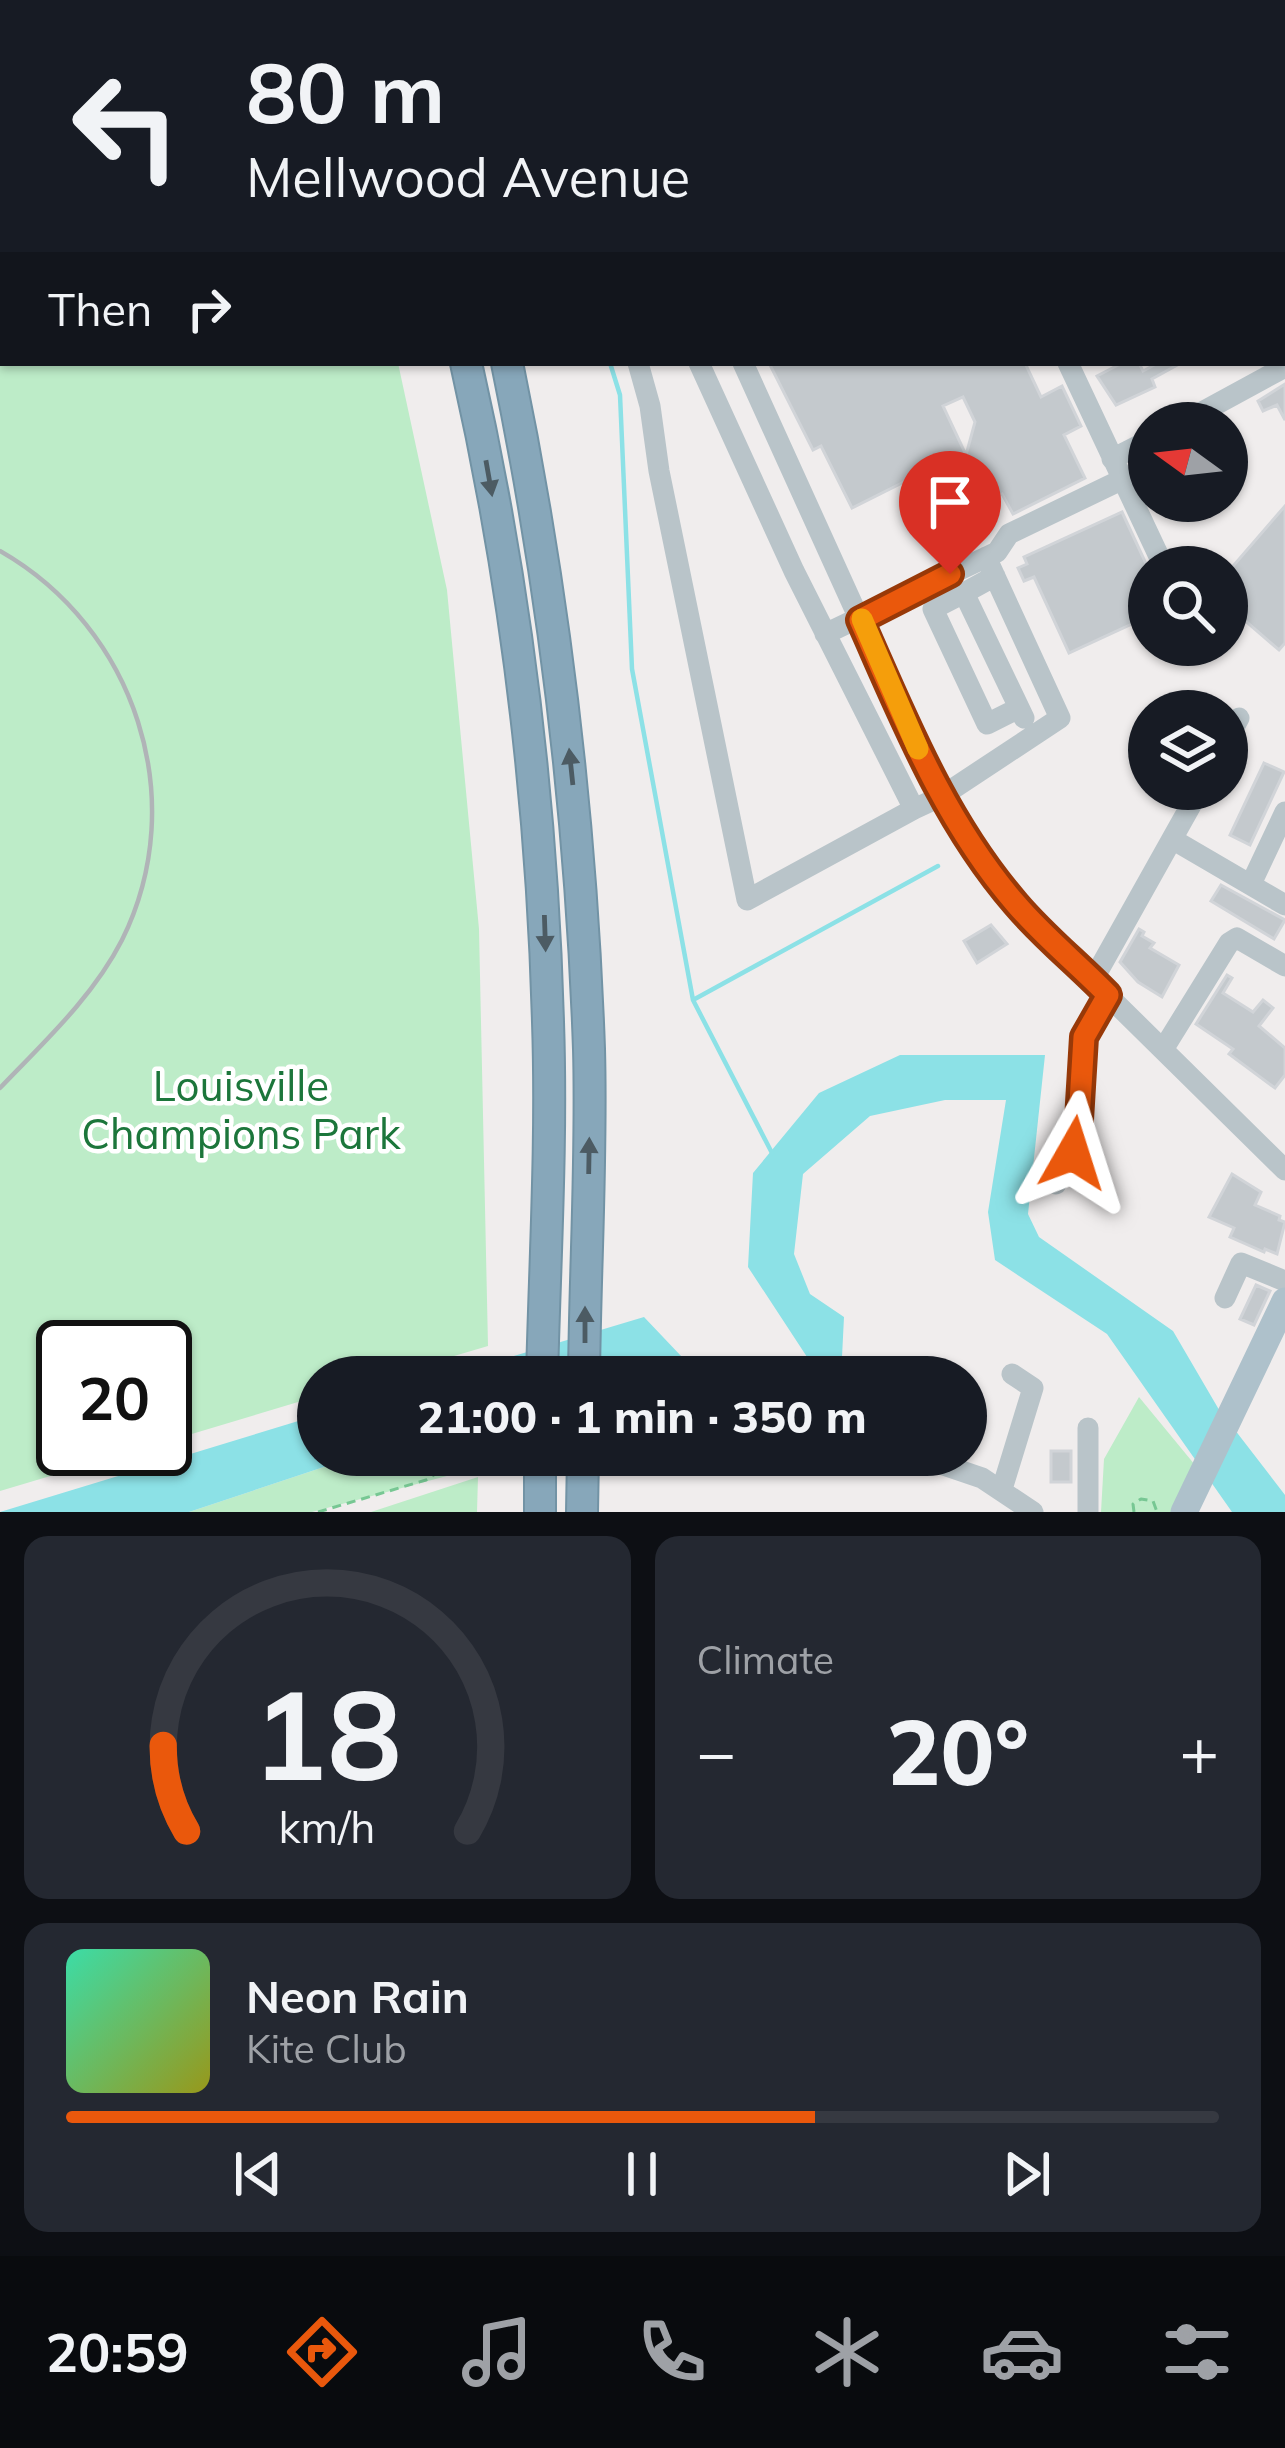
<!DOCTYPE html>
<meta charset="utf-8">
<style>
:root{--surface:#171b24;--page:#242831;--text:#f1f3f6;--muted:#9ea1a6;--line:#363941;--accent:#ea580c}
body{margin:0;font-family:Mulish,sans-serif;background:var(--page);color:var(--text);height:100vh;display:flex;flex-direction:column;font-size:45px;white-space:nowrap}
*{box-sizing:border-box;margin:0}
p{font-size:39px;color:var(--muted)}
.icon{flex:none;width:66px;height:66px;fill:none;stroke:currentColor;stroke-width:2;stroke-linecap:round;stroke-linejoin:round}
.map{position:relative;height:1512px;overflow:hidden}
.details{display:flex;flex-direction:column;gap:24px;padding:24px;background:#0d0f14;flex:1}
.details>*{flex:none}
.hud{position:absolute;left:0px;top:0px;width:1287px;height:366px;box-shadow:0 3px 9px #0004;background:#171b24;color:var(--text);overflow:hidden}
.needle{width:78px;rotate:285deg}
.fabs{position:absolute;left:1128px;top:402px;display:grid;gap:24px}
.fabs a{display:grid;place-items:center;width:120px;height:120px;border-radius:50%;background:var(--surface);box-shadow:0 3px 9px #0004;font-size:60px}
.speed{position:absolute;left:36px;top:1320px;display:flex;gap:24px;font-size:60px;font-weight:700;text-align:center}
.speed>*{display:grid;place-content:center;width:156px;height:156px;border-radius:50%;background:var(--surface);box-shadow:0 3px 9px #0004;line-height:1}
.speed .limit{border:6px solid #111;border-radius:18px;background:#fff;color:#111}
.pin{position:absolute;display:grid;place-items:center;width:102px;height:102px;color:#fff;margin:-123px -51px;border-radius:50% 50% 50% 0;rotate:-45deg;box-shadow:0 0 12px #0007}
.pin .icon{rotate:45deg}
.me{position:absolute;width:132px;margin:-66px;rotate:6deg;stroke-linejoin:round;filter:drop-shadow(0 0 9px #0008)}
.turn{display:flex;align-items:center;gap:42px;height:252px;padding:0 48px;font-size:54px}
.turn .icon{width:156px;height:156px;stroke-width:2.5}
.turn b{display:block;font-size:84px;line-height:102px}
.then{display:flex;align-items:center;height:114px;padding:0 48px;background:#0003;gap:24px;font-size:45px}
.big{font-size:90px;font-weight:800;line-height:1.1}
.details .card{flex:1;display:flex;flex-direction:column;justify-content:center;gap:18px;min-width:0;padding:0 42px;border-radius:24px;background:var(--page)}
.details .dial{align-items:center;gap:0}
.dial svg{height:312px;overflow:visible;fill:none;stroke:var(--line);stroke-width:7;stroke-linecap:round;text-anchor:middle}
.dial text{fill:var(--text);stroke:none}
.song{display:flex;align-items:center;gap:36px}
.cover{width:144px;height:144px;border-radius:18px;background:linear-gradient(135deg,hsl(160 70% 55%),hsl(60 70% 35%))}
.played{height:12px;border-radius:6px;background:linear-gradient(90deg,var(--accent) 65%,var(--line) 65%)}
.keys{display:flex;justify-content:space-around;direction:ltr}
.heat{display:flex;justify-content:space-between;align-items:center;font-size:66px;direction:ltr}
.details .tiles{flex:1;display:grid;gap:24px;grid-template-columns:1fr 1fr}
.card:last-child{grid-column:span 2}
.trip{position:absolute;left:297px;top:1356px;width:690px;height:120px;border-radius:60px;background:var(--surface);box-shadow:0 3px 9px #0004;font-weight:800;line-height:120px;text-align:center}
.menu{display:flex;height:192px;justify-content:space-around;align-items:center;background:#090b0e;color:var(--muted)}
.menu .icon{width:84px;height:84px}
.menu .current{color:var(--accent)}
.menu b{font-size:54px;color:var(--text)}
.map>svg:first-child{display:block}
.green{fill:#bdecc8}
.water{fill:#8ce1e6}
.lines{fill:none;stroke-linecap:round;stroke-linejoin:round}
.stream{stroke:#8ce1e6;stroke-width:4.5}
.building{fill:#c4c9cd;stroke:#d1d4d8;stroke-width:3;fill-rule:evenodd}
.highway-casing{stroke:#7293a5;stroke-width:34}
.path{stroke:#77c793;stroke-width:3;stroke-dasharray:9 6;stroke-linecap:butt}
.minor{stroke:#b9c4c9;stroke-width:21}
.major{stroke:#aec1cb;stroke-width:27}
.highway{stroke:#87a7ba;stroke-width:30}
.rail{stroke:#b0b4b7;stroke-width:4.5}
.oneway{fill:#4c5b63}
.route-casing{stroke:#983908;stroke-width:30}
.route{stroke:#ea580c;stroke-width:21}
.slow{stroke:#f59e0b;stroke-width:21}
.labels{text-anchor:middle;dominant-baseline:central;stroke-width:9;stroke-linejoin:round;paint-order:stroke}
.park-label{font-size:42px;fill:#1c763b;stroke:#fff}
</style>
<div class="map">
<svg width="1285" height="1512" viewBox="0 0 1285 1512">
<rect width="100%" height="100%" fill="#f0eded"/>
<path class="green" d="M0,0H309L310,3H3V363H398L447,590L479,929L488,1346L383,1377H318V1396L165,1442V1347H63V1449H141L0,1491Z
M1139,1397L1195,1465L1174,1512H1101L1104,1459Z
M360,1455H473V1469L312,1512H189Z
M478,1477L477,1512H371Z"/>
<path class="water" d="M900,1055H1045L1028,1214L1039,1237L1173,1331L1218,1408L1285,1495V1512H1232L1107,1334L995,1260L988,1212L1006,1100H945L870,1116L803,1174L794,1254L810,1294L844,1317L841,1377H783L809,1360L748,1267L753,1173L819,1093Z
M644,1317L701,1377H627L617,1371L593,1377H444Z
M318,1415V1455H360L189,1512H0Z"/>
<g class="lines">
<path class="stream" d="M502,0L503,3
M610,363L620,395L632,669L693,1000L772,1153
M693,1000L938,866"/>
</g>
<path class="building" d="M769,363H1025L1041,397L1062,386L1081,426L1064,435L1085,478L1013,514L1002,494L962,514L972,534L959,541L924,472L852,508L821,446L813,450ZM963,397L975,422L966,455L943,406Z
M1122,363H1139L1143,371L1158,363H1181L1152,379L1155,387L1116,405L1097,376Z
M1285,384V420L1277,405L1263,411L1258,401Z
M1285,506V643L1279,650L1227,605V573Z
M1122,512L1149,570V616L1069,653L1034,577L1024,581L1018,568L1027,564L1024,557Z
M1264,763L1284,772L1250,845L1230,835Z
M1221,885L1285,920L1274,939L1211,901Z
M991,925L1007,944L977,963L964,941Z
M1139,929L1144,932L1142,936L1154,943L1150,948L1179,965L1162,997L1138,982L1120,962Z
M1227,975L1232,978L1223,993L1253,1012L1263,1000L1273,1008L1259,1026L1285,1048V1075L1275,1088L1229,1054L1233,1049L1196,1024Z
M1232,1174L1261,1192L1255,1205L1280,1216L1279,1220L1285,1222L1277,1254L1265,1249L1264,1252L1230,1237L1234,1228L1209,1217Z
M1256,1285L1270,1291L1254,1325L1240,1319Z
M1051,1451H1071V1482H1051Z"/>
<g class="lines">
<defs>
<path id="highway" d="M366,0L367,3
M408,0L409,3
M466,363C515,579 542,801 548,1022C552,1140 545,1259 542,1377
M507,363C554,590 581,818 589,1049C592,1158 585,1268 584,1377
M540,1512V1455
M582,1512L583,1455"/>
</defs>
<use href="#highway" class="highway-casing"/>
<path class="path" d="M318,1512L426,1480L465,1455
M1134,1512L1133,1504L1141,1499L1153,1501L1157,1512"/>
<path class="minor" d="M576,0L577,3
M1148,0L1150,3
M638,3L640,0
M1119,3L1125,0
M1284,195L1285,196
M1284,242L1285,241
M638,363L650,406L659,471L747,900L914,809
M699,363L794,571L914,809L942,796L1060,718L986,557
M743,363L920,753L959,825L1018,907L1285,1170
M1068,363L1164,567
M1182,423L1285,367
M1112,459L1149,440
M995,576L964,593L1024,718
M964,593L933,609L987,724L1019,708
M825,634L997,552L1009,534L1121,480
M1227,740L1239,718
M1172,839L1285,905
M1251,884L1285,812
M1093,980L1200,789
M1164,1048L1229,943L1237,938L1285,966
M1056,1184L1078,1137L1084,1037L1109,995
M1225,1298L1241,1263L1285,1281
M692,1462L760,1457L926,1459L982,1478L1033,1512
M1002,1489L1033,1388L1012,1374
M1088,1512V1428"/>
<path class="major" d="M1184,1512L1285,1301"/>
<use href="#highway" class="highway"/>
<path class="rail" d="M0,551C135,628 192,799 122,940C93,997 44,1042 0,1088"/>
</g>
<defs><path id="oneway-solid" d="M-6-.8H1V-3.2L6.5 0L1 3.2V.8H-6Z" transform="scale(3)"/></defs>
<g class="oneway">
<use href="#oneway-solid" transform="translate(489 478) rotate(80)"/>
<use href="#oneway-solid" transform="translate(571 767) rotate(-96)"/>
<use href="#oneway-solid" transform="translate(545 933) rotate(88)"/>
<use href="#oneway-solid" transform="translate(589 1156) rotate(-89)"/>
<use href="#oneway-solid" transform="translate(585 1325) rotate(-90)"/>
</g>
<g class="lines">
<defs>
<path id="route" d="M950,574L860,620C904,719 944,821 1016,904C1044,937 1078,964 1108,995L1084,1037L1078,1136L1073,1153"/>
</defs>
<use href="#route" class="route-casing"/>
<use href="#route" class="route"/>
<path class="slow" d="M862,619L918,749"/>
</g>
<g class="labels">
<g class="park-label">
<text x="241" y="1085">Louisville<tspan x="241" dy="48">Champions Park</tspan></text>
</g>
</g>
</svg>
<div class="fabs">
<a><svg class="needle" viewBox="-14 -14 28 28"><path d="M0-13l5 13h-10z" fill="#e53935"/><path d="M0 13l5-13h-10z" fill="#9ea1a6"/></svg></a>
<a><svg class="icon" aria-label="search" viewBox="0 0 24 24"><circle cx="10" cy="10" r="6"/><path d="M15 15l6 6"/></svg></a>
<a><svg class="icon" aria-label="layers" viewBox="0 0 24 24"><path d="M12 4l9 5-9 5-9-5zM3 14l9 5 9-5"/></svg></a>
</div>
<div class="speed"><div class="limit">20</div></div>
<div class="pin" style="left:950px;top:574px;background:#d93025"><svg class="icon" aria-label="arrive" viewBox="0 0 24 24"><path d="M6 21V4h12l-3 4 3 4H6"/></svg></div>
<svg class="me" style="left:1073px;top:1153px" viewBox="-20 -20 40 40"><path d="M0-17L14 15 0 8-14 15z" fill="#ea580c" stroke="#fff" stroke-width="4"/></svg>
<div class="trip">21:00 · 1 min · 350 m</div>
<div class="hud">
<div class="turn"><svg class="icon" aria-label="left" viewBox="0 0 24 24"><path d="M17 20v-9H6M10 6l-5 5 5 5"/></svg><div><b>80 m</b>Mellwood Avenue</div></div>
<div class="then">Then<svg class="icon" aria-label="right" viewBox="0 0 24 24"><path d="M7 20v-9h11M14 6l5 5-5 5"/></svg></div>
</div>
</div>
<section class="details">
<div class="tiles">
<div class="card dial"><svg viewBox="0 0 100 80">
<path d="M14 69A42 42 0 1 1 86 69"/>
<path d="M14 69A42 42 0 0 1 8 47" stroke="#ea580c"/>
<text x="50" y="56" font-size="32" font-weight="700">18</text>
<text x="50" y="72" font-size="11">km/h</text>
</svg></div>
<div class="card"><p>Climate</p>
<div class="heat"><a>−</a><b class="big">20°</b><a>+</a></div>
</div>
<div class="card">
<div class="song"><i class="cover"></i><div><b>Neon Rain</b><p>Kite Club</p></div></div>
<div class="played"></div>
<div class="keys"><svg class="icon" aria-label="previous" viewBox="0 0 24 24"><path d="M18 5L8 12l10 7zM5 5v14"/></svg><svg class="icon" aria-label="pause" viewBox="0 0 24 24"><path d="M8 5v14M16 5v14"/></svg><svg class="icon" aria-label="next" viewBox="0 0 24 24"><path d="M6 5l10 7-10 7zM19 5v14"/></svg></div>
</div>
</div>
</section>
<nav class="menu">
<b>20:59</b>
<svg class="icon current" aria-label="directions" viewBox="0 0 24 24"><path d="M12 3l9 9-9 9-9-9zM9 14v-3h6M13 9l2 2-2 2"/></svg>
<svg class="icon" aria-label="music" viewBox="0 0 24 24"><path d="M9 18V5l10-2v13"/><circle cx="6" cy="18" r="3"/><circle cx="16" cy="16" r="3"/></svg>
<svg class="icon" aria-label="phone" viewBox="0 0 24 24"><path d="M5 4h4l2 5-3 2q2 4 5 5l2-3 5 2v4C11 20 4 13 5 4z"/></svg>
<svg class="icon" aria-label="climate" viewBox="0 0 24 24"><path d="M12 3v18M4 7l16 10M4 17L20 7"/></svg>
<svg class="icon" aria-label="car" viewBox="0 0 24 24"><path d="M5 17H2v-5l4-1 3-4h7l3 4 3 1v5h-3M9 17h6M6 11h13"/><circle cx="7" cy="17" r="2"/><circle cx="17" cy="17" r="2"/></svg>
<svg class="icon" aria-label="filters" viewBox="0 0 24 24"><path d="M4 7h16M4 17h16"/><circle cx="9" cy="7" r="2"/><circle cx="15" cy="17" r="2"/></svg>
</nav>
